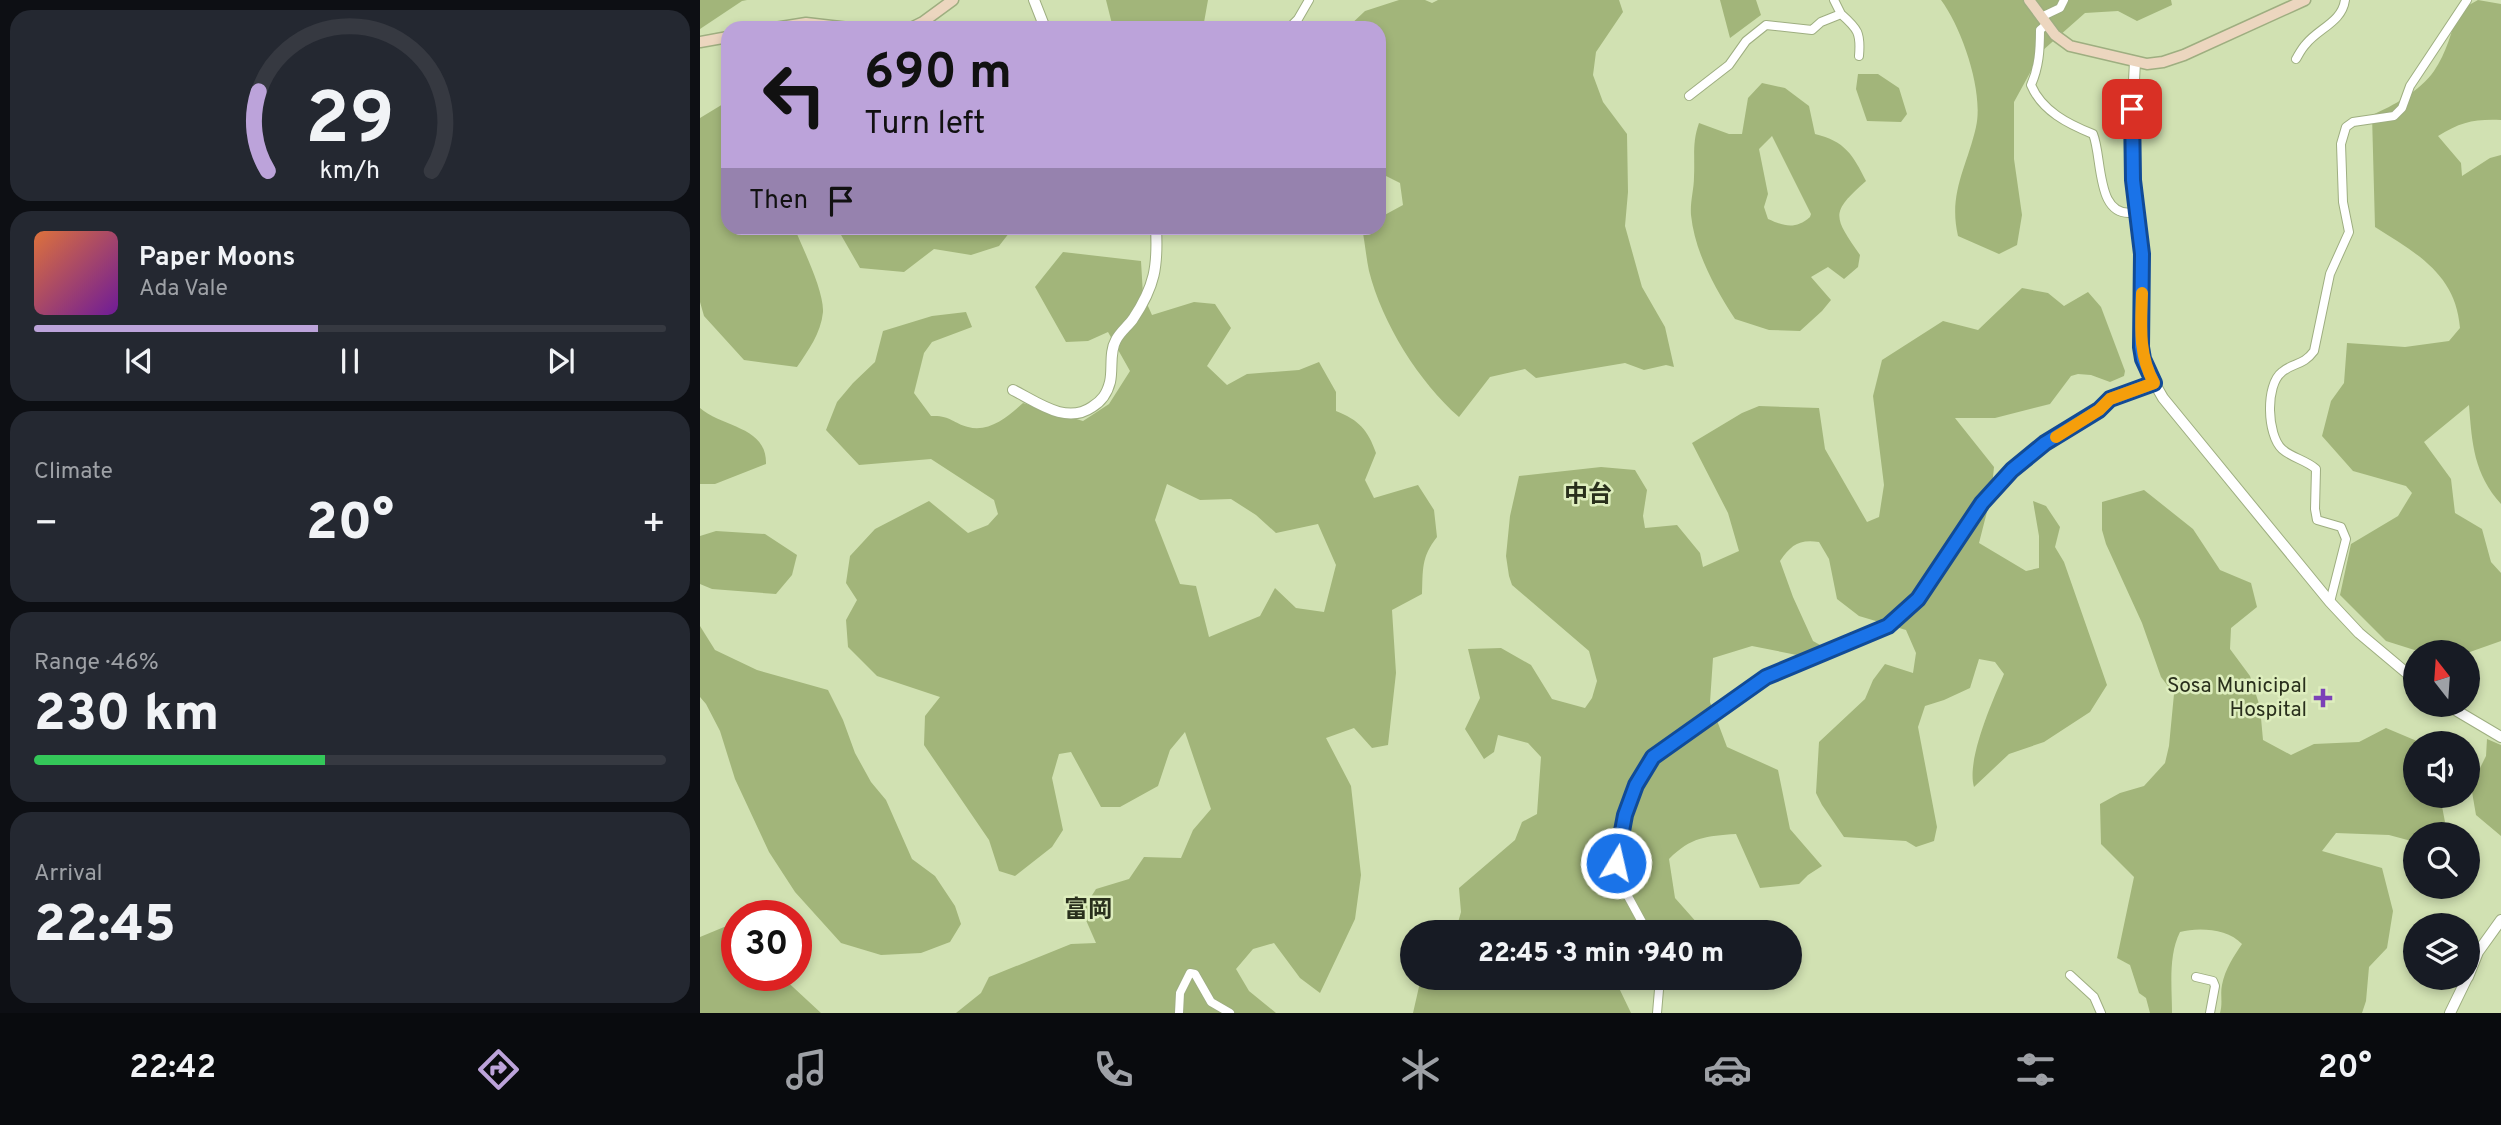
<!DOCTYPE html>
<meta charset="utf-8">
<style>
:root{--surface:#171b24;--page:#242831;--text:#f1f3f6;--muted:#9ea1a6;--line:#363941;--accent:#bca3da}
body{margin:0;font-family:Overpass,"Noto Sans JP",sans-serif;background:var(--page);color:var(--text);height:100vh;display:flex;flex-direction:column;font-size:26px;white-space:nowrap}
*{box-sizing:border-box;margin:0}
p{font-size:23px;color:var(--muted)}
.icon{flex:none;width:38px;height:38px;fill:none;stroke:currentColor;stroke-width:2;stroke-linecap:round;stroke-linejoin:round}
.map{position:relative;flex:1;overflow:hidden}
.details{display:flex;flex-direction:column;gap:10px;padding:10px;background:#0d0f14;width:700px}
.details>*{flex:none}
.banner{position:absolute;left:21px;top:21px;width:665px;height:214px;border-radius:21px;box-shadow:0 4px 10px #0003;background:#bca3da;color:#111;overflow:hidden}
.needle{width:46px;rotate:343deg}
.buttons{position:absolute;left:1703px;top:640px;display:grid;gap:14px}
.buttons a{display:grid;place-items:center;width:77px;height:77px;border-radius:50%;background:var(--surface);box-shadow:0 4px 10px #0003;font-size:35px}
.speed{position:absolute;left:21px;top:900px;display:flex;gap:14px;font-size:35px;font-weight:700;text-align:center}
.speed>*{display:grid;place-content:center;width:91px;height:91px;border-radius:50%;background:var(--surface);box-shadow:0 4px 10px #0003;line-height:1}
.speed .limit{border:10px solid #d22;background:#fff;color:#111}
.pin{position:absolute;display:grid;place-items:center;width:60px;height:60px;color:#fff;margin:-30px;border-radius:14px;box-shadow:0 4px 10px #0006}
.me{position:absolute;width:77px;margin:-38px;rotate:9deg;stroke-linejoin:round;filter:drop-shadow(0 0 5px #0008)}
.turn{display:flex;align-items:center;gap:24px;height:147px;padding:0 28px;font-size:32px}
.turn .icon{width:91px;height:91px;stroke-width:2.5}
.turn b{display:block;font-size:49px;line-height:60px}
.then{display:flex;align-items:center;height:66px;padding:0 28px;background:#0003;gap:14px;font-size:26px}
.big{font-size:52px;font-weight:800;line-height:1.1}
.details .tile{flex:1;display:flex;flex-direction:column;justify-content:center;gap:10px;min-width:0;padding:0 24px;border-radius:21px;background:var(--page)}
.details .dial{align-items:center;gap:0}
.dial svg{height:182px;overflow:visible;fill:none;stroke:var(--line);stroke-width:7;stroke-linecap:round;text-anchor:middle}
.dial text{fill:var(--text);stroke:none}
.song{display:flex;align-items:center;gap:21px}
.cover{width:84px;height:84px;border-radius:10px;background:linear-gradient(135deg,hsl(20 70% 55%),hsl(280 70% 35%))}
.played{height:7px;border-radius:4px;background:linear-gradient(90deg,var(--accent) 45%,var(--line) 45%)}
.keys{display:flex;justify-content:space-around;direction:ltr}
.heat{display:flex;justify-content:space-between;align-items:center;font-size:38px;direction:ltr}
.charge{height:10px;border-radius:5px;background:linear-gradient(90deg,#34c759 46%,var(--line) 0)}
.trip{position:absolute;left:700px;top:920px;width:402px;height:70px;border-radius:35px;background:var(--surface);box-shadow:0 4px 10px #0003;font-weight:800;line-height:70px;text-align:center}
.dock{display:flex;height:112px;justify-content:space-around;align-items:center;background:#090b0e;color:var(--muted)}
.dock .icon{width:49px;height:49px}
.dock .on{color:var(--accent)}
.dock b{font-size:32px;color:var(--text)}
main{display:flex;flex:1;min-height:0}
.map>svg:first-child{display:block}
.green{fill:#a2b57a;fill-rule:evenodd}
.lines{fill:none;stroke-linecap:round;stroke-linejoin:round}
.minor-casing{stroke:#9eae80;stroke-width:10}
.tertiary-casing{stroke:#9eae80;stroke-width:12}
.secondary-casing{stroke:#9eae80;stroke-width:13}
.minor{stroke:#fff;stroke-width:8}
.tertiary{stroke:#fff;stroke-width:10}
.secondary{stroke:#ecd6bf;stroke-width:10}
.route-casing{stroke:#114b97;stroke-width:18}
.route{stroke:#1a73e8;stroke-width:12}
.slow{stroke:#f59e0b;stroke-width:12}
.poi-dot{fill:#7b41b7;stroke:#deeebe;stroke-width:2.5}
.labels{text-anchor:middle;dominant-baseline:central;stroke-width:5;stroke-linejoin:round;paint-order:stroke}
.poi-label{font-size:21px;fill:#292f1c;stroke:#deeebe;text-anchor:end}
.quarter-label{font-size:24px;font-weight:bold;fill:#292f1c;stroke:#deeebe}
</style>
<main>
<section class="details">
<div class="tile dial"><svg viewBox="0 0 100 80">
<path d="M14 69A42 42 0 1 1 86 69"/>
<path d="M14 69A42 42 0 0 1 10 34" stroke="#bca3da"/>
<text x="50" y="56" font-size="32" font-weight="700">29</text>
<text x="50" y="72" font-size="11">km/h</text>
</svg></div>
<div class="tile">
<div class="song"><i class="cover"></i><div><b>Paper Moons</b><p>Ada Vale</p></div></div>
<div class="played"></div>
<div class="keys"><svg class="icon" aria-label="previous" viewBox="0 0 24 24"><path d="M18 5L8 12l10 7zM5 5v14"/></svg><svg class="icon" aria-label="pause" viewBox="0 0 24 24"><path d="M8 5v14M16 5v14"/></svg><svg class="icon" aria-label="next" viewBox="0 0 24 24"><path d="M6 5l10 7-10 7zM19 5v14"/></svg></div>
</div>
<div class="tile"><p>Climate</p>
<div class="heat"><a>−</a><b class="big">20°</b><a>+</a></div>
</div>
<div class="tile"><p>Range · 46%</p><b class="big">230 km</b><div class="charge"></div></div>
<div class="tile"><p>Arrival</p><b class="big">22:45</b></div>
</section>
<div class="map">
<svg width="1801" height="1013" viewBox="0 0 1801 1013">
<rect width="100%" height="100%" fill="#d1e1b2"/>
<path class="green" d="M0,0H47L42,1L0,29Z
M406,0H508L503,28H413Z
M699,0H725L732,3L738,0H919L923,12L896,52L893,75L903,102L927,134L928,192L925,226L942,287L965,327L974,367L966,365L944,370L925,363L836,378L825,369L790,377L759,417C719,382 682,323 669,271C666,257 665,242 662,228H679V218L703,205L700,183L684,175L679,176V28H647L665,11Z
M1020,0H1056L1061,15L1030,38Z
M1241,0H1471L1472,5L1437,21L1418,11L1385,13L1342,51L1314,102V159L1322,215L1317,245L1299,254L1258,236C1248,193 1267,167 1276,127C1284,92 1262,28 1241,0Z
M1778,0L1801,4V120C1774,119 1761,122 1738,136L1761,163L1762,176L1790,158L1801,155V504C1774,474 1772,444 1769,405L1724,442L1751,479L1755,513L1782,529L1791,562L1801,573V641L1767,653H1724L1686,641L1640,595L1651,544L1698,516L1712,493L1706,486L1653,471L1622,436L1631,401L1644,383L1647,343L1705,347L1749,341L1760,328C1756,274 1716,253 1675,227L1672,115C1693,106 1720,91 1734,71C1746,54 1752,31 1758,11Z
M1158,74H1178L1199,88L1207,114L1201,122L1167,121L1156,89Z
M1062,83L1085,88L1109,106L1115,134C1145,141 1153,155 1166,181C1130,213 1133,216 1160,255L1158,267L1144,279L1128,267L1111,277L1131,300L1122,311L1100,331L1069,330L1035,319C1015,288 995,253 991,215C990,202 994,189 994,177C995,156 992,143 999,123L1029,134H1042L1048,98ZM1072,136L1111,214L1110,217C1095,230 1084,226 1068,219L1064,207L1068,194L1059,149Z
M28,101V228H97L100,231L97,234C105,253 124,292 123,312C121,333 108,351 97,367L44,360L4,316L0,302V118Z
M137,228H313L299,246L271,255L234,249L204,272L160,268Z
M363,252L441,261L443,295L452,315L494,302L515,304L531,328L507,366L527,385L547,374L599,370L619,362L636,392V411C659,420 668,430 676,453L665,480L674,498L718,485L734,510L737,537C721,557 723,570 722,594L692,610L696,673L688,745L672,748L654,728L626,738L651,786L661,875L655,919L620,993L600,978L574,943L553,949L536,969L549,991L576,1013H256L281,993L289,977L371,944L396,943L382,911L396,889L429,879L444,857L481,858L493,830L511,809L485,732L470,750L458,786L420,807H401L371,752L359,754L352,778L363,830L352,847L315,876L299,871L289,840L224,745L225,716L240,697L177,676L148,647L146,620L157,600L146,583L150,556L175,529L229,501L268,533L288,525L298,514L294,500L231,459L159,465L126,430L137,402L153,383L175,362L183,331L232,316L266,312L272,327L232,342L224,353L214,393L231,416C250,415 253,423 268,427C289,433 309,416 323,403L383,421L409,404L430,371L408,332L388,341L366,342L335,287ZM467,484L500,500L531,499L556,515L576,533L618,524L636,565L624,612L596,608L575,588L560,616L509,637L496,586L480,584L455,520Z
M1322,288L1348,293L1364,306L1388,292L1401,307L1425,371L1424,376L1410,382L1391,375L1378,374L1371,376L1350,404L1295,418H1255L1294,467L1291,496L1279,543L1326,571L1339,568V536L1333,501L1346,506L1360,527L1355,547L1364,562L1407,685L1390,712L1344,742L1309,754L1274,787C1266,760 1293,700 1304,674L1295,662L1279,659L1270,688L1244,700L1225,706L1218,727L1237,827L1234,841L1216,847L1206,841L1144,837L1122,805L1116,793L1119,742L1165,699L1173,680L1185,664L1213,673L1216,653L1206,630L1159,616L1137,599L1129,559L1119,542C1099,539 1091,545 1080,561L1093,597L1113,641L1136,654L1117,659L1052,646L1013,658L1010,702L1027,747L1078,770L1090,829L1122,866L1108,875L1099,884L1060,888L1036,834C1006,836 991,837 969,859L975,898L1006,933H755L761,912L759,888L815,840L822,822L837,814L841,757L828,743L798,735L794,752L784,759L765,729L780,698L768,649L801,648L831,665L852,699L885,708L892,698L897,681L889,651L812,585L809,576L806,556L810,516L819,476L901,467L935,470L947,490L943,516L945,528L977,525L1000,553L1003,567L1039,551L1028,513L992,443L1042,413L1059,406L1119,408L1125,449L1167,522L1179,517L1184,485L1173,396L1182,360L1243,321L1278,330Z
M0,408C23,428 67,426 66,464L15,484H0Z
M1444,490L1493,529L1520,570L1551,583L1557,607L1531,628L1530,649L1550,676L1560,707L1563,740L1591,755L1614,744L1659,742L1686,728L1724,744H1715V796H1740L1745,822L1733,835H1715V842L1689,835L1636,833L1622,851L1682,868L1693,911L1687,948L1669,967L1666,1001L1662,1013H1520C1523,1003 1520,994 1522,985C1525,969 1534,956 1542,944C1528,929 1499,927 1480,932C1468,956 1472,987 1472,1013H1450L1446,998L1439,993L1430,965L1417,958L1434,877L1401,844L1400,804L1420,793L1444,786L1465,763L1469,746L1474,694L1461,677L1442,623L1406,544L1402,530V502Z
M16,531L65,534L97,555L92,575L76,594L12,589L0,584V536Z
M0,626L15,650L57,670L128,690L143,720L155,753L171,782L186,800L212,859L235,876L255,906L261,924L250,942L221,953L181,955L141,943L95,892L69,852L35,779L20,731L6,704L0,697Z
M1787,739L1801,745V836L1776,815L1771,786L1786,756Z
M29,925L37,930V975H80L121,1013H0V937Z
M721,978H919V988L931,1013H713Z"/>
<g class="lines">
<defs>
<path id="minor" d="M1141,14C1158,29 1161,33 1159,56
M1341,17L1360,8L1364,0
M1347,24L1340,30C1340,50 1339,67 1331,85C1342,111 1368,124 1393,134C1403,158 1395,221 1436,212
M589,28L598,19L609,0
M1596,59C1599,54 1602,48 1606,44C1619,28 1642,22 1645,0
M989,96L1029,65L1046,41L1066,25L1112,30L1121,22L1141,14L1134,0
M1630,602L1646,539L1641,527L1617,520L1615,509L1616,469C1606,460 1592,458 1582,449C1567,435 1565,385 1582,372C1594,362 1603,366 1614,351L1630,274L1649,232L1643,202L1641,144L1646,127L1653,122L1694,116L1702,108L1710,86L1767,0
M948,933L924,889L916,863L925,815L936,785L953,757L1066,677L1188,626L1218,599L1282,503L1312,470L1345,443L1399,410L1410,399L1454,383
M1370,975L1394,997L1401,1013
M1496,977L1513,981L1515,986L1510,1013
M479,1013L480,993L490,973L495,974L511,1002L530,1013
M957,1013L960,978"/>
<path id="tertiary" d="M334,0L345,28
M1435,62L1431,135L1433,180L1442,254L1441,347L1448,372L1463,398L1630,602L1659,633L1715,680
M313,390C337,402 366,425 392,407C402,401 407,394 410,382C413,369 409,352 416,340C420,332 428,326 433,319C455,286 458,266 456,228
M1747,705L1801,737
M1768,977L1778,952L1801,920
M1750,1013L1767,978"/>
<path id="secondary" d="M1329,0L1355,35L1370,46L1447,64L1463,62L1484,55L1605,0
M75,28L106,23L149,28
M211,28L223,22L253,0
M0,42L28,37"/>
</defs>
<use href="#minor" class="minor-casing"/>
<use href="#tertiary" class="tertiary-casing"/>
<use href="#secondary" class="secondary-casing"/>
<use href="#minor" class="minor"/>
<use href="#tertiary" class="tertiary"/>
<use href="#secondary" class="secondary"/>
</g>
<g class="lines">
<defs>
<path id="route" d="M916,863L925,815L936,785L953,757L1066,677L1188,626L1218,599L1282,503L1312,470L1345,443L1399,410L1410,399L1454,383L1443,359L1441,347L1442,254L1433,180L1432,109"/>
</defs>
<use href="#route" class="route-casing"/>
<use href="#route" class="route"/>
<path class="slow" d="M1356,437L1399,410L1410,399L1454,383C1438,354 1441,325 1442,293"/>
</g>
<path class="poi-dot" d="M1619.5 687.5h7v7h7v7h-7v7h-7v-7h-7v-7h7z"/>
<g class="labels">
<g class="poi-label">
<text x="1607" y="686">Sosa Municipal<tspan x="1607" dy="24">Hospital</tspan></text>
</g>
<g class="quarter-label">
<text x="888" y="496">中台</text>
<text x="388" y="911">富岡</text>
</g>
</g>
</svg>
<div class="buttons">
<a><svg class="needle" viewBox="-14 -14 28 28"><path d="M0-13l5 13h-10z" fill="#e53935"/><path d="M0 13l5-13h-10z" fill="#9ea1a6"/></svg></a>
<a><svg class="icon" aria-label="sound" viewBox="0 0 24 24"><path d="M4 9h4l5-4v14l-5-4H4zM17 9q2 3 0 6"/></svg></a>
<a><svg class="icon" aria-label="search" viewBox="0 0 24 24"><circle cx="10" cy="10" r="6"/><path d="M15 15l6 6"/></svg></a>
<a><svg class="icon" aria-label="layers" viewBox="0 0 24 24"><path d="M12 4l9 5-9 5-9-5zM3 14l9 5 9-5"/></svg></a>
</div>
<div class="speed"><div class="limit">30</div></div>
<div class="pin" style="left:1432px;top:109px;background:#d93025"><svg class="icon" aria-label="arrive" viewBox="0 0 24 24"><path d="M6 21V4h12l-3 4 3 4H6"/></svg></div>
<svg class="me" style="left:916px;top:863px" viewBox="-20 -20 40 40"><circle r="17" fill="#1a73e8" stroke="#fff" stroke-width="3"/><path d="M0-11L8 9 0 5-8 9z" fill="#fff"/></svg>
<div class="trip">22:45 · 3 min · 940 m</div>
<div class="banner">
<div class="turn"><svg class="icon" aria-label="left" viewBox="0 0 24 24"><path d="M17 20v-9H6M10 6l-5 5 5 5"/></svg><div><b>690 m</b>Turn left</div></div>
<div class="then">Then<svg class="icon" aria-label="arrive" viewBox="0 0 24 24"><path d="M6 21V4h12l-3 4 3 4H6"/></svg></div>
</div>
</div>
</main>
<nav class="dock">
<b>22:42</b>
<svg class="icon on" aria-label="directions" viewBox="0 0 24 24"><path d="M12 3l9 9-9 9-9-9zM9 14v-3h6M13 9l2 2-2 2"/></svg>
<svg class="icon" aria-label="music" viewBox="0 0 24 24"><path d="M9 18V5l10-2v13"/><circle cx="6" cy="18" r="3"/><circle cx="16" cy="16" r="3"/></svg>
<svg class="icon" aria-label="phone" viewBox="0 0 24 24"><path d="M5 4h4l2 5-3 2q2 4 5 5l2-3 5 2v4C11 20 4 13 5 4z"/></svg>
<svg class="icon" aria-label="climate" viewBox="0 0 24 24"><path d="M12 3v18M4 7l16 10M4 17L20 7"/></svg>
<svg class="icon" aria-label="car" viewBox="0 0 24 24"><path d="M5 17H2v-5l4-1 3-4h7l3 4 3 1v5h-3M9 17h6M6 11h13"/><circle cx="7" cy="17" r="2"/><circle cx="17" cy="17" r="2"/></svg>
<svg class="icon" aria-label="filters" viewBox="0 0 24 24"><path d="M4 7h16M4 17h16"/><circle cx="9" cy="7" r="2"/><circle cx="15" cy="17" r="2"/></svg>
<b>20°</b>
</nav>
